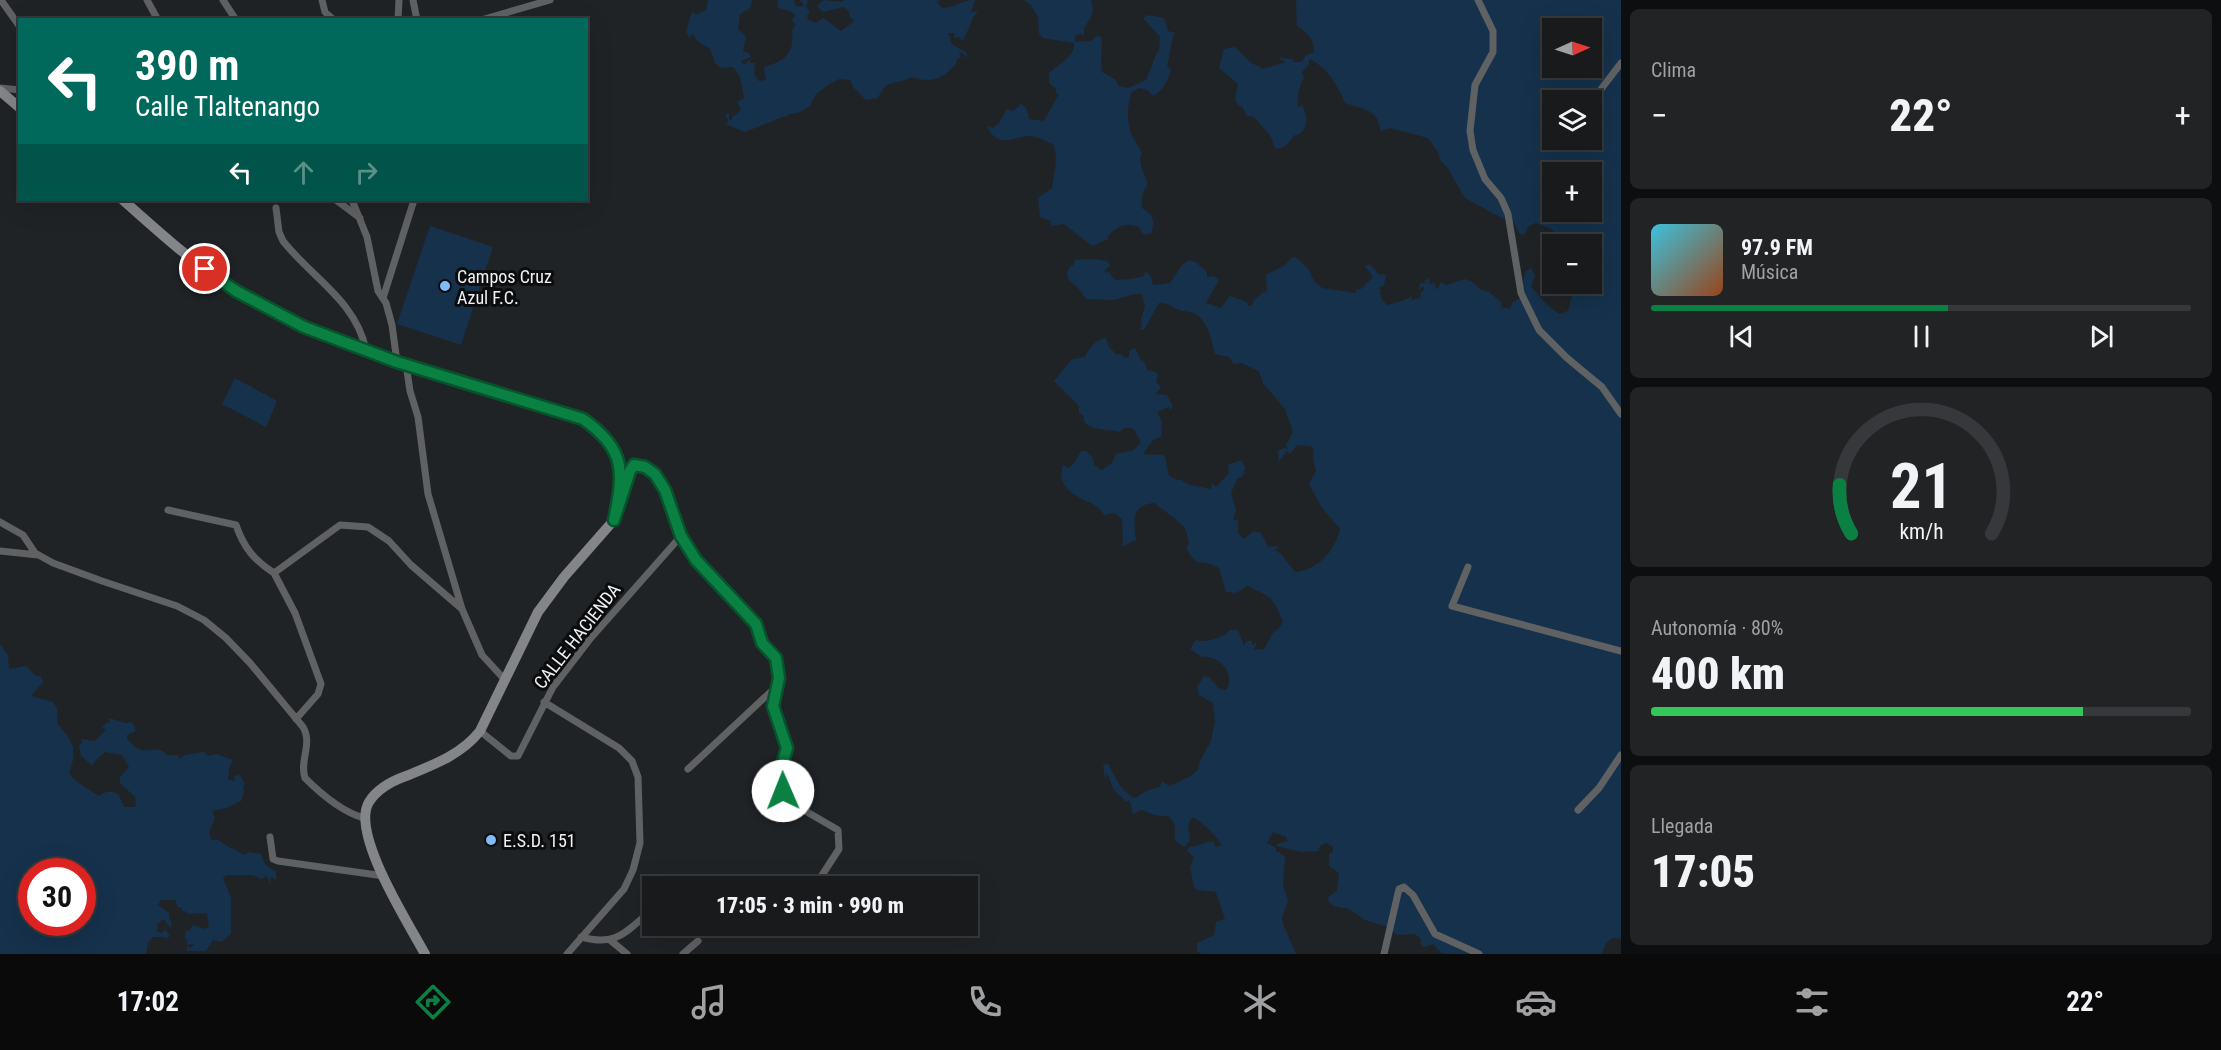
<!DOCTYPE html>
<html lang="es">
<meta charset="utf-8">
<style>
:root{--surface:#181a1c;--page:#212325;--text:#f1f3f6;--muted:#9fa1a3;--line:#36383b;--accent:#0b8043}
body{margin:0;font-family:"Roboto Condensed",sans-serif;background:var(--page);color:var(--text);height:100vh;display:flex;flex-direction:column;font-size:22px;white-space:nowrap}
*{box-sizing:border-box;margin:0}
p{font-size:20px;color:var(--muted)}
.icon{flex:none;width:33px;height:33px;fill:none;stroke:currentColor;stroke-width:2;stroke-linecap:round;stroke-linejoin:round}
.map{position:relative;flex:1;overflow:hidden}
.details{display:flex;flex-direction:column;gap:9px;padding:9px;background:#0d0e0f;width:600px}
.details>*{flex:none}
.guide{position:absolute;left:18px;top:18px;width:570px;height:183px;border-radius:0px;box-shadow:0 6px 24px #0002,0 0 0 2px var(--line);background:#00695c;color:#fff;overflow:hidden}
.needle{width:39px;rotate:87deg}
.buttons{position:absolute;left:1542px;top:18px;display:grid;gap:12px}
.buttons a{display:grid;place-items:center;width:60px;height:60px;border-radius:0px;background:var(--surface);box-shadow:0 6px 24px #0002,0 0 0 2px var(--line);font-size:30px}
.speed{position:absolute;left:18px;top:858px;display:flex;gap:12px;font-size:30px;font-weight:700;text-align:center}
.speed>*{display:grid;place-content:center;width:78px;height:78px;border-radius:50%;background:var(--surface);box-shadow:0 6px 24px #0002,0 0 0 2px var(--line);line-height:1}
.speed .limit{border:9px solid #d22;background:#fff;color:#111}
.pin{position:absolute;display:grid;place-items:center;width:51px;height:51px;color:#fff;margin:-26px;border:3px solid #fff;border-radius:50%;box-shadow:0 2px 6px #0007}
.me{position:absolute;width:66px;margin:-33px;rotate:359deg;stroke-linejoin:round;filter:drop-shadow(0 0 4px #0008)}
.turn{display:flex;align-items:center;gap:21px;height:126px;padding:0 18px;font-size:27px}
.turn .icon{width:78px;height:78px;stroke-width:2.5}
.turn b{display:block;font-size:42px;line-height:51px}
.lanes{display:flex;align-items:center;height:57px;padding:0 18px;background:#0003;justify-content:center;gap:30px;direction:ltr}
.lanes .off{opacity:.35}
.big{font-size:45px;font-weight:800;line-height:1.1}
.details .widget{flex:1;display:flex;flex-direction:column;justify-content:center;gap:9px;min-width:0;padding:0 21px;border-radius:9px;background:var(--page)}
.details .dial{align-items:center;gap:0}
.dial svg{height:156px;overflow:visible;fill:none;stroke:var(--line);stroke-width:7;stroke-linecap:round;text-anchor:middle}
.dial text{fill:var(--text);stroke:none}
.song{display:flex;align-items:center;gap:18px}
.cover{width:72px;height:72px;border-radius:9px;background:linear-gradient(135deg,hsl(190 70% 55%),hsl(20 70% 35%))}
.played{height:6px;border-radius:3px;background:linear-gradient(90deg,var(--accent) 55%,var(--line) 55%)}
.keys{display:flex;justify-content:space-around;direction:ltr}
.heat{display:flex;justify-content:space-between;align-items:center;font-size:33px;direction:ltr}
.charge{height:9px;border-radius:4px;background:linear-gradient(90deg,#34c759 80%,var(--line) 0)}
.trip{position:absolute;left:642px;top:876px;width:336px;height:60px;border-radius:0px;background:var(--surface);box-shadow:0 6px 24px #0002,0 0 0 2px var(--line);font-weight:800;line-height:60px;text-align:center}
.tabs{display:flex;height:96px;justify-content:space-around;align-items:center;background:#0a0a0b;color:var(--muted)}
.tabs .icon{width:42px;height:42px}
.tabs .selected{color:var(--accent)}
.tabs b{font-size:27px;color:var(--text)}
main{display:flex;flex:1;min-height:0}
.map>svg:first-child{display:block}
.green{fill:#16314c;fill-rule:evenodd}
.lines{fill:none;stroke-linecap:round;stroke-linejoin:round}
.street{stroke:#606163;stroke-width:7}
.secondary{stroke:#838588;stroke-width:10}
.route-casing{stroke:#07532c;stroke-width:15}
.route{stroke:#0b8043;stroke-width:10}
.poi-dot{fill:#81bcfa;stroke:#0b0c0d;stroke-width:2}
.labels{text-anchor:middle;dominant-baseline:central;stroke-width:6;stroke-linejoin:round;paint-order:stroke}
.poi-label{font-size:18px;fill:#eff1f3;stroke:#0b0c0d;text-anchor:start}
.street-label{font-size:18px;fill:#eff1f3;stroke:#0b0c0d}
</style>
<main>
<div class="map">
<svg width="1621" height="954" viewBox="0 0 1621 954">
<rect width="100%" height="100%" fill="#202326"/>
<path class="green" d="M708,0H753L750,8L740,14L738,29L746,37L743,52L749,53L751,57L743,60L741,63L745,64L750,59V63H755L754,74L759,81L766,80L764,67C785,61 795,53 792,30L796,24L792,21L795,16L792,12L778,8V1L775,0H794L795,5L800,7L804,5L800,0H808L806,6L810,12L807,15L808,20L816,23L823,18L841,31L854,21L849,16V12L844,7L823,12L817,6L823,0L842,2L844,0H940L937,2L942,8C955,8 960,0 975,0L971,12H978L974,16L963,41L959,37L954,38V33H948L952,44L967,53V58L962,52L959,54L961,57L957,59L956,64C953,66 951,69 949,71C938,81 926,82 911,77C896,86 887,77 878,98L866,100L853,87L850,80L839,79L831,83L816,94L809,107L798,113L788,114L787,117L785,116L745,132L726,124L728,121L725,114H729V120H732V117L737,114L741,109L737,102L744,98L740,77L733,67L721,68L715,63L710,49L697,41L693,34L689,38L686,31L692,11L696,15L706,10Z
M1024,0H1091L1093,9L1092,15L1083,30L1085,32L1082,36L1081,33L1075,36V42L1091,41L1097,36L1102,37C1102,50 1100,58 1102,72L1116,80L1118,86L1128,88L1146,80L1157,52L1159,51L1160,37L1143,18L1148,15L1164,18L1168,31L1175,33C1170,41 1171,54 1167,65L1171,71C1168,80 1162,92 1153,96L1147,90L1138,88L1131,93C1128,105 1126,120 1131,133C1134,142 1139,143 1142,155L1140,157L1141,166L1148,184C1142,191 1141,199 1142,208C1154,215 1155,221 1151,234H1143L1139,227C1125,222 1118,226 1108,236V239L1092,246L1064,224L1051,226V221L1040,217L1038,198L1052,188C1054,171 1059,160 1053,144C1046,142 1037,136 1030,136C1012,137 997,149 987,126L993,128L999,123L1007,109L1013,111L1021,104L1027,109L1029,119L1044,121L1059,94H1056V89L1049,83V73C1059,64 1075,57 1074,43L1043,38L1039,34L1038,17L1031,5Z
M1296,0H1621V939C1609,935 1605,944 1602,954H1449L1441,953L1433,944L1425,947L1421,945V939L1415,934L1397,935L1388,927L1365,920L1349,909L1334,906L1329,902L1328,897L1337,891L1339,873L1329,866V854L1333,852V847L1326,843L1320,846L1318,851L1301,852L1277,846V844L1288,841L1286,837L1273,832L1267,843L1276,848V852H1280L1281,855H1283L1285,858L1283,885L1288,901L1282,917L1283,924L1296,954H1201L1197,951V943L1214,935L1216,922L1225,919L1216,892L1198,890L1194,887L1190,867L1194,857L1187,851L1189,847C1201,846 1204,842 1213,841L1216,847L1222,845C1217,837 1200,819 1192,817L1188,825L1190,840L1185,847L1175,841V826L1170,817L1155,815L1141,810L1133,814L1130,801H1125C1122,797 1118,795 1115,791C1111,785 1111,780 1107,774L1105,778L1103,766L1108,763C1114,776 1122,793 1135,798L1148,790L1160,787L1162,781L1170,786L1191,776L1198,770L1200,761L1211,741L1215,721L1213,703L1199,695L1197,687L1204,676L1210,678L1219,689L1226,690C1237,675 1219,654 1202,657L1190,649L1196,640C1205,643 1224,638 1230,630H1238L1244,646L1246,641H1252V645L1257,642L1254,650L1264,649L1273,633L1281,626L1283,621C1270,593 1273,599 1247,586L1236,593L1226,592L1219,568C1201,557 1199,571 1186,548L1189,544C1188,539 1187,533 1185,529C1183,523 1162,510 1155,503C1130,504 1134,523 1136,540L1121,547L1123,543L1122,519L1114,513L1104,515C1094,498 1069,500 1062,480C1060,475 1063,471 1062,465L1069,468L1074,463L1081,451H1086L1093,458L1094,465L1102,470L1112,463L1116,454L1134,450L1141,442L1133,428H1123L1120,432C1105,428 1096,432 1084,422V416L1079,413V406L1054,381L1072,359L1085,357C1089,348 1096,339 1106,338L1109,347L1116,354H1120L1126,358L1129,357V351L1135,348L1141,360L1145,362L1147,370L1156,372L1158,376L1156,382L1161,387L1155,394L1167,395L1173,406L1171,410L1168,407L1157,412L1162,422L1161,437L1153,440L1143,454C1151,456 1158,453 1165,456L1169,476L1178,480H1181L1190,485L1212,489L1211,483L1216,487L1229,473L1228,465L1241,460L1245,467L1243,476L1237,479L1231,493L1236,510L1233,519L1238,521V533L1244,539L1254,531L1259,533L1260,531L1268,547L1279,546L1275,550L1281,554L1295,572C1318,570 1335,551 1340,529L1322,508L1309,484L1316,471L1313,459L1314,450L1311,446L1297,445L1290,454L1287,451L1279,461L1278,451L1284,448L1288,449L1286,445L1293,432L1285,409L1263,383L1259,371L1241,363L1234,364L1229,357L1215,354C1211,339 1208,318 1191,312C1190,312 1183,311 1182,311C1172,308 1171,303 1159,303L1144,330L1139,329L1142,326L1141,319L1145,307L1142,294H1135L1113,300L1086,299L1078,288L1068,279L1067,273L1070,266H1073L1075,260L1092,259L1108,261L1110,266L1105,270V274L1108,271L1115,280L1131,279L1144,276L1146,271L1151,277L1153,285L1170,283L1183,264L1189,260L1197,263L1207,272V277L1214,276L1219,280L1206,303L1221,308L1230,296L1247,302L1248,306H1252L1253,301L1265,291L1267,293L1266,275L1284,266L1292,257L1297,258L1309,270L1314,281L1322,288L1355,293L1357,289H1361L1373,277L1365,266L1370,264L1378,274L1386,275L1384,285L1377,289H1381L1380,293L1382,300L1387,305L1405,300L1412,296L1411,300L1420,298L1421,292L1424,290L1423,286L1419,290L1420,283H1426L1424,281L1430,278L1429,283L1432,284L1434,282L1437,290L1441,282L1447,285L1465,279L1471,281L1481,290L1489,292L1501,302V307L1510,309L1513,302L1520,298L1525,272L1531,268L1535,276L1531,287C1541,296 1547,308 1560,314L1568,311L1575,284H1592V244H1574L1569,240L1556,237L1552,229L1535,223L1528,227L1524,235L1519,233L1514,222L1500,217L1465,198L1447,167L1441,161L1438,152L1428,138L1390,128L1380,131C1380,109 1361,109 1345,103C1337,85 1328,67 1309,59V64L1302,72L1304,78C1299,84 1297,98 1298,107L1302,105C1307,113 1309,127 1300,133C1295,138 1297,132 1292,138C1287,145 1285,147 1276,149L1270,135L1254,117L1247,116L1242,106H1239L1235,99L1238,84L1219,68L1224,49L1235,47L1250,62L1263,69L1286,62L1281,60L1279,57L1295,60L1292,62H1302L1306,55L1314,53C1314,39 1308,33 1297,26ZM1552,28H1592V68H1552ZM1552,100H1592V140H1552ZM1552,172H1592V212H1552Z
M430,226L493,247L461,345L397,324Z
M235,378L277,401L266,427L222,404Z
M0,644L8,655L9,669L26,666L35,675L41,677L43,682L31,696L53,702L57,708V723L69,738L73,747V760L69,774L77,782L99,796C107,791 110,790 119,795L124,807H136L135,797L120,783V777L129,767L122,755L105,752L94,762L93,766L81,756L79,746L82,743L81,739L95,741L106,730L102,727L107,722L110,724L109,718L125,723L132,722L136,731L127,735V738C144,763 153,740 167,755H178L180,759L184,755L204,752L208,756L216,754L233,760L229,768L228,780L235,781L234,776L240,775L245,784L243,786L244,792L241,801L226,808L212,811L215,818C212,827 206,831 212,840H219C227,848 236,848 243,855L249,852L261,854L265,864L276,872V880L271,877L270,884L267,876L261,879L253,875H226L223,878L231,898V934L221,942L213,940L206,951H187V946L190,948L195,943L189,945L186,943L188,940L185,939L186,930L189,931L193,925L205,929L209,927L207,913L188,914L185,911H181L182,908L178,907L175,900H161L158,905L169,913V918L172,923L170,928L164,919L157,924V931L162,933L165,929L170,936L166,939L164,937H153L148,943L146,954H0ZM32,872H82V922H32Z"/>
<g class="lines">
<path class="street" d="M1,0L20,27
M147,0L158,20
M223,0L236,20
M322,0L325,12L334,20
M413,0L417,20
M1478,0L1493,31V52L1475,85L1470,131L1473,150L1485,179L1501,198L1508,214L1521,293L1539,330L1567,358L1602,387L1621,414
M398,20L399,0
M481,20L550,0
M0,88L20,90
M1592,101L1621,63
M336,200L360,218
M352,200L367,237L378,291L386,303L392,325L397,362
M276,208L279,232L283,241C312,278 356,301 366,350
M383,298L414,200
M406,364L410,391L418,417L428,494L462,609L482,655L505,680
M625,489L630,471L634,465L645,467L655,474L665,490L681,536L696,560L756,624L762,643L776,658L779,679L773,706L787,748L780,772L783,791L802,809L838,830L839,849L815,886
M168,510L236,525C244,548 254,560 274,573L340,525L368,527L389,541L411,565L462,609
M0,522L23,535L35,553L53,563L102,581L177,606L204,620L226,638L250,663L303,727C313,744 299,761 305,778C321,794 342,812 364,818
M0,551L38,555
M1468,567L1452,606L1621,651
M274,573L295,613L321,684L318,694L296,719
M544,702L619,748L632,761L638,777L640,843L633,870L624,889L567,954
M480,731L511,756H518L553,687L590,639L681,536
M688,769L778,685
M1578,810L1599,788L1621,755
M270,837L273,859L278,861L384,876
M581,937C618,947 626,931 652,910
M610,940L627,954
M683,954L698,941
M1384,954L1399,889L1404,887L1413,895L1435,934L1479,954"/>
<path class="secondary" d="M0,91L20,108
M123,200C159,232 195,265 236,291C271,314 309,329 348,343C425,372 505,392 583,419L600,431L607,440L620,466L622,483L614,520L564,577L538,612L480,731C461,755 433,765 406,776C392,781 377,789 369,802C350,833 409,924 425,954"/>
</g>
<g class="lines">
<defs>
<path id="route" d="M205,269L236,291L304,327L397,362L583,419C626,449 624,472 614,520L630,471L634,465L645,467L655,474L665,490L681,536L696,560L756,624L762,643L776,658L779,678L773,706L787,748L780,772L783,791"/>
</defs>
<use href="#route" class="route-casing"/>
<use href="#route" class="route"/>
</g>
<g class="poi-dot">
<circle cx="445" cy="286" r="6"/>
<circle cx="491" cy="840" r="6"/>
</g>
<g class="labels">
<g class="poi-label">
<text x="457" y="276">Campos Cruz<tspan x="457" dy="21">Azul F.C.</tspan></text>
<text x="503" y="840">E.S.D. 151</text>
</g>
<g class="street-label">
<text transform="translate(577 636) rotate(-52)">CALLE HACIENDA</text>
</g>
</g>
</svg>
<div class="buttons">
<a><svg class="needle" viewBox="-14 -14 28 28"><path d="M0-13l5 13h-10z" fill="#e53935"/><path d="M0 13l5-13h-10z" fill="#9fa1a3"/></svg></a>
<a><svg class="icon" aria-label="layers" viewBox="0 0 24 24"><path d="M12 4l9 5-9 5-9-5zM3 14l9 5 9-5"/></svg></a>
<a>+</a>
<a>−</a>
</div>
<div class="speed"><div class="limit">30</div></div>
<div class="pin" style="left:205px;top:269px;background:#d93025"><svg class="icon" aria-label="arrive" viewBox="0 0 24 24"><path d="M6 21V4h12l-3 4 3 4H6"/></svg></div>
<svg class="me" style="left:783px;top:791px" viewBox="-20 -20 40 40"><circle r="19" fill="#fff"/><path d="M0-13L10 11 0 6-10 11z" fill="#0b8043"/></svg>
<div class="trip">17:05 · 3 min · 990 m</div>
<div class="guide">
<div class="turn"><svg class="icon" aria-label="left" viewBox="0 0 24 24"><path d="M17 20v-9H6M10 6l-5 5 5 5"/></svg><div><b>390 m</b>Calle Tlaltenango</div></div>
<div class="lanes"><svg class="icon" aria-label="left" viewBox="0 0 24 24"><path d="M17 20v-9H6M10 6l-5 5 5 5"/></svg><svg class="icon off" aria-label="ahead" viewBox="0 0 24 24"><path d="M12 20V5M6 11l6-6 6 6"/></svg><svg class="icon off" aria-label="right" viewBox="0 0 24 24"><path d="M7 20v-9h11M14 6l5 5-5 5"/></svg></div>
</div>
</div>
<section class="details">
<div class="widget"><p>Clima</p>
<div class="heat"><a>−</a><b class="big">22°</b><a>+</a></div>
</div>
<div class="widget">
<div class="song"><i class="cover"></i><div><b>97.9 FM</b><p>Música</p></div></div>
<div class="played"></div>
<div class="keys"><svg class="icon" aria-label="previous" viewBox="0 0 24 24"><path d="M18 5L8 12l10 7zM5 5v14"/></svg><svg class="icon" aria-label="pause" viewBox="0 0 24 24"><path d="M8 5v14M16 5v14"/></svg><svg class="icon" aria-label="next" viewBox="0 0 24 24"><path d="M6 5l10 7-10 7zM19 5v14"/></svg></div>
</div>
<div class="widget dial"><svg viewBox="0 0 100 80">
<path d="M14 69A42 42 0 1 1 86 69"/>
<path d="M14 69A42 42 0 0 1 8 44" stroke="#0b8043"/>
<text x="50" y="56" font-size="32" font-weight="700">21</text>
<text x="50" y="72" font-size="11">km/h</text>
</svg></div>
<div class="widget"><p>Autonomía · 80%</p><b class="big">400 km</b><div class="charge"></div></div>
<div class="widget"><p>Llegada</p><b class="big">17:05</b></div>
</section>
</main>
<nav class="tabs">
<b>17:02</b>
<svg class="icon selected" aria-label="directions" viewBox="0 0 24 24"><path d="M12 3l9 9-9 9-9-9zM9 14v-3h6M13 9l2 2-2 2"/></svg>
<svg class="icon" aria-label="music" viewBox="0 0 24 24"><path d="M9 18V5l10-2v13"/><circle cx="6" cy="18" r="3"/><circle cx="16" cy="16" r="3"/></svg>
<svg class="icon" aria-label="phone" viewBox="0 0 24 24"><path d="M5 4h4l2 5-3 2q2 4 5 5l2-3 5 2v4C11 20 4 13 5 4z"/></svg>
<svg class="icon" aria-label="climate" viewBox="0 0 24 24"><path d="M12 3v18M4 7l16 10M4 17L20 7"/></svg>
<svg class="icon" aria-label="car" viewBox="0 0 24 24"><path d="M5 17H2v-5l4-1 3-4h7l3 4 3 1v5h-3M9 17h6M6 11h13"/><circle cx="7" cy="17" r="2"/><circle cx="17" cy="17" r="2"/></svg>
<svg class="icon" aria-label="filters" viewBox="0 0 24 24"><path d="M4 7h16M4 17h16"/><circle cx="9" cy="7" r="2"/><circle cx="15" cy="17" r="2"/></svg>
<b>22°</b>
</nav>
